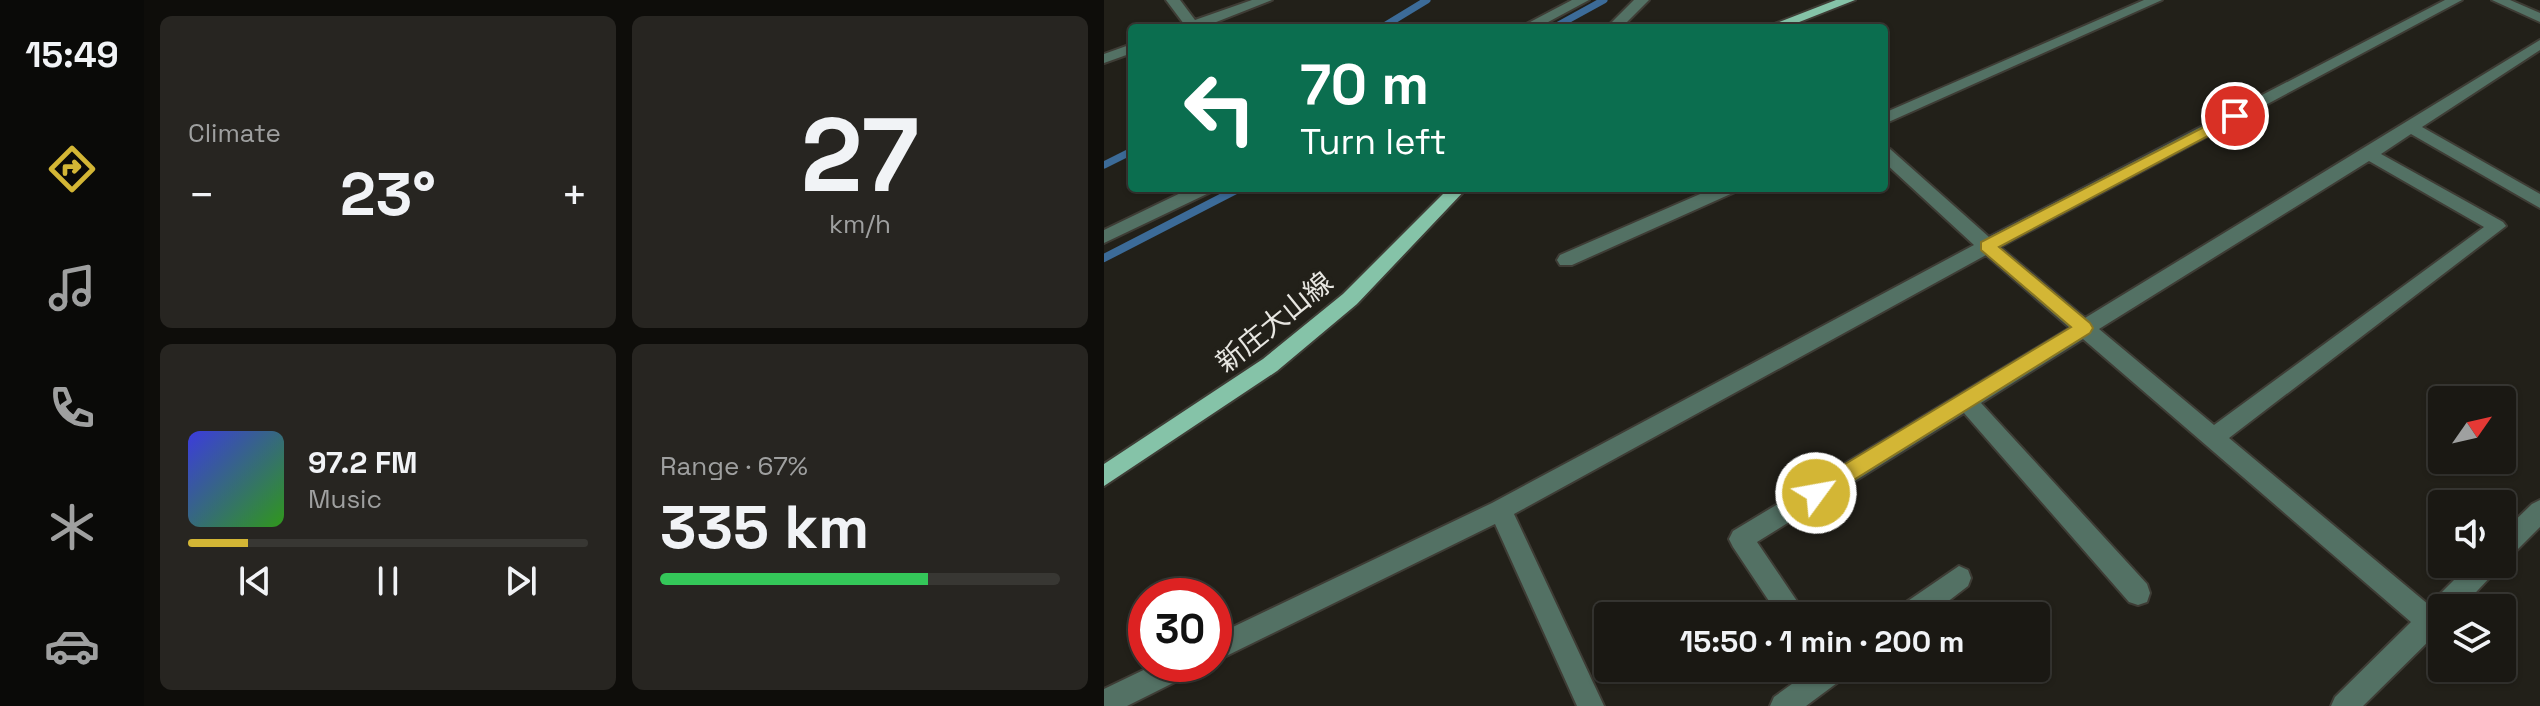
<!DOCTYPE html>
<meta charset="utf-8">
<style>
:root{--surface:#1a1813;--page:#272521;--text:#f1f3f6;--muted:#9fa0a0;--line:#383733;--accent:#d3b635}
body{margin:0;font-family:"Space Grotesk","Noto Sans JP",sans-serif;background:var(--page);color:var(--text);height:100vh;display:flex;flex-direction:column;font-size:30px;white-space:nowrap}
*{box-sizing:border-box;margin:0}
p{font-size:26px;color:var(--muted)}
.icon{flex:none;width:44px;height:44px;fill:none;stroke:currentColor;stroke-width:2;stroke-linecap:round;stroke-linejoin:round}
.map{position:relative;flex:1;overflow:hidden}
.drawer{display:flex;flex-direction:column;gap:16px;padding:16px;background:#0e0d0a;width:960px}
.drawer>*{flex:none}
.guide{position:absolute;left:24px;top:24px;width:760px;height:168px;border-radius:8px;box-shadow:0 2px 6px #0004,0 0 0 2px var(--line);background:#0b6e4f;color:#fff;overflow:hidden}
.needle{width:52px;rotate:56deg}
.tools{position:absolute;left:1324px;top:386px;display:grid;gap:16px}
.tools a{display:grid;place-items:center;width:88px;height:88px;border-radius:8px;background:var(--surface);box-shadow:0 2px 6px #0004,0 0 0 2px var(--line);font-size:40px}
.speed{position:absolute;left:24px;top:578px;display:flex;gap:16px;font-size:40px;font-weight:700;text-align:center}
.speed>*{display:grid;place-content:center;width:104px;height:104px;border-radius:50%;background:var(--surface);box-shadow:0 2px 6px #0004,0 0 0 2px var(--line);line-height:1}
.speed .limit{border:12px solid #d22;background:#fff;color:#111}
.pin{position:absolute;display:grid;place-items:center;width:68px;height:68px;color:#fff;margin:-34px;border:4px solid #fff;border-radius:50%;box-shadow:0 2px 8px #0007}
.me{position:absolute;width:88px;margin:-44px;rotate:58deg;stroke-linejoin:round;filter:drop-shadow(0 0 6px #0008)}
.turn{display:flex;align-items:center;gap:28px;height:168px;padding:0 40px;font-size:36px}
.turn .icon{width:104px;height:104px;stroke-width:2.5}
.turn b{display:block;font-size:56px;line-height:68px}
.big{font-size:60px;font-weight:600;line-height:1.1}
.drawer .card{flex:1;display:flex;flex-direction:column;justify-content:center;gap:12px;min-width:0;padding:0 28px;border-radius:12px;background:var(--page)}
.drawer .dial{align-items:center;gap:0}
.dial b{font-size:104px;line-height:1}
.song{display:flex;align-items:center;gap:24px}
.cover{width:96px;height:96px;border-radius:12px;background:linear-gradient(135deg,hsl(240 70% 55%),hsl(110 70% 35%))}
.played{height:8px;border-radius:4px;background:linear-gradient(90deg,var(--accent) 15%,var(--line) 15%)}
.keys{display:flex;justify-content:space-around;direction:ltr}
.heat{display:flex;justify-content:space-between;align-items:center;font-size:44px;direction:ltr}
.charge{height:12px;border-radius:6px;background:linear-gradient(90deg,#34c759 67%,var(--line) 0)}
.drawer .tiles{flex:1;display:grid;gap:16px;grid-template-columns:repeat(2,1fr)}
.trip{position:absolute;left:490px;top:602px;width:456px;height:80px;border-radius:8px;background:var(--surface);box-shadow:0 2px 6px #0004,0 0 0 2px var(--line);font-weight:600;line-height:80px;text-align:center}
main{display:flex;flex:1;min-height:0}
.menu{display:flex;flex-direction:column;width:144px;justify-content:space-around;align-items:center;background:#0a0a08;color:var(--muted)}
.menu .icon{width:56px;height:56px}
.menu .current{color:var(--accent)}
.menu b{font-size:36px;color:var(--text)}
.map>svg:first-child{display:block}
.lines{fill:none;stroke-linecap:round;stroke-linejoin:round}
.stream-far1{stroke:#3c6b98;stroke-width:7}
.stream{stroke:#3c6b98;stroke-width:8}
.minor-casing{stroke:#3e3c35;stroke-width:4}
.major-casing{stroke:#3e3c35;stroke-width:4}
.minor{fill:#537164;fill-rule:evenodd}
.major{fill:#85c3a8;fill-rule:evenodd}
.route{fill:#d3b635;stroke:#897622;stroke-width:2}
.labels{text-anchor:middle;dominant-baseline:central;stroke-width:8;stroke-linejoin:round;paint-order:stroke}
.street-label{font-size:28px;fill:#e7e6e1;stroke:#222019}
</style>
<main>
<nav class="menu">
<b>15:49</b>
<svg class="icon current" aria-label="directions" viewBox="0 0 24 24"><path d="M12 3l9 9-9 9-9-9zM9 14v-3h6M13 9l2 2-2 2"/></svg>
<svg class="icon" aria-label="music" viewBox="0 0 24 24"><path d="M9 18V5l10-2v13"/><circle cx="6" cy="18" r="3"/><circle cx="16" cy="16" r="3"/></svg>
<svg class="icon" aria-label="phone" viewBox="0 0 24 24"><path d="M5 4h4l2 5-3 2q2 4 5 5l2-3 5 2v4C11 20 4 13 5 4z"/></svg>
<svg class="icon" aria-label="climate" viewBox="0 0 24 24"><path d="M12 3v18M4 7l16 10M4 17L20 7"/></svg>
<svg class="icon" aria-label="car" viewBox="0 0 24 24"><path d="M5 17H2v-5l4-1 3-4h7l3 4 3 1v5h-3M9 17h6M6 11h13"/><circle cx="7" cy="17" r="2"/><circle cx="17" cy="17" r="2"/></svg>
</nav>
<section class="drawer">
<div class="tiles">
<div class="card"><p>Climate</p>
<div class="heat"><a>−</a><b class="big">23°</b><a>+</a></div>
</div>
<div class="card dial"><b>27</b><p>km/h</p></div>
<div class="card">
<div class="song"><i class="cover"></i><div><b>97.2 FM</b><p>Music</p></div></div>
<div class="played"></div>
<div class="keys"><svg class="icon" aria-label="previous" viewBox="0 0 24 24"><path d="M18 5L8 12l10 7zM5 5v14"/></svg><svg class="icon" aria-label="pause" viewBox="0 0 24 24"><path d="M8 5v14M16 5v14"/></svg><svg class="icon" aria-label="next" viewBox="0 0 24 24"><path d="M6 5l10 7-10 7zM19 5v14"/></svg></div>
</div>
<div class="card"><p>Range · 67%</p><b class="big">335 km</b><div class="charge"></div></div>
</div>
</section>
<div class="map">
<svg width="1436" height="706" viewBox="0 0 1436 706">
<rect width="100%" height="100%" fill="#222019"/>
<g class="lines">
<path class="stream-far1" d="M277,28L323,0
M449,28L500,0
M0,165L28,151"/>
<path class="stream" d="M0,258L136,188"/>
<defs>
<path id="minor" d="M62,0H76L91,20L148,0H168L97,28H73L80,24Z
M468,0H485L433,28H415Z
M530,0H545L517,28H502Z
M1040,0H1058L780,124V113Z
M1341,0H1358L896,247L981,318L1436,40V50L1318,127L1436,194V208L1307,134L1277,154L1399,222L1402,226L1125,438L1325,605L1366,564H1395L1391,572L1357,608H1338V628L1259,706H1227L1231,697L1307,622L979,339L877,403L1043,584L1046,593L1043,602L1034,605L1025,602L860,413L653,542L703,616H675L629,547L625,539L629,531L966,328L882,255L410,514L500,706H473L391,524L110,662V636L388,503L870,245L780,162V148L786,149L885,237ZM1265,161L1380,227L1110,425L995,329Z
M1388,0H1406L1436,13V22Z
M28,44V53L0,63V54Z
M87,188H109L107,192L0,243V230Z
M610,188H633L631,192L468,265H456L453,260L456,255Z
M1436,500V527L1406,557L1398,560V533L1428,504Z
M855,566L864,570L867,578L864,586L825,616H791L795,607Z
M52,664H93L89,673L23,706H0V689Z
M710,668H740L741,671L737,680L702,706H666L670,697Z"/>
<path id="major" d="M732,0H751L680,28H660Z
M345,188H363L253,304L173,371L0,486V464L159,359L239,294Z"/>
</defs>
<use href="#minor" class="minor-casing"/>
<use href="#major" class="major-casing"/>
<use href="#minor" class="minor"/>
<use href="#major" class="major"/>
</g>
<path class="route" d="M1131,111L1138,116L1136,119L895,247L986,323L989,328L986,333L719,499L712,502L705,499L702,493L705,486L967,327L877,250V242Z"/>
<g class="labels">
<g class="street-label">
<text transform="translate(170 322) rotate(-39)">新庄大山線</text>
</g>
</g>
</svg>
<div class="tools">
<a><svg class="needle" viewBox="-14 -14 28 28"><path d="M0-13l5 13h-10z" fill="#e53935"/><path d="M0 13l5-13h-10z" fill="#9fa0a0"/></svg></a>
<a><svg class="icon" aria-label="sound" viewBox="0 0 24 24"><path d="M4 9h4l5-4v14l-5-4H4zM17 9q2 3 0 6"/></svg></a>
<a><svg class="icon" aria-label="layers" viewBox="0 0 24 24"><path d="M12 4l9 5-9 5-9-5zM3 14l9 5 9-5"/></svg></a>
</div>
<div class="speed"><div class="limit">30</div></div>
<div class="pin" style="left:1131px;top:116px;background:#d93025"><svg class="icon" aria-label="arrive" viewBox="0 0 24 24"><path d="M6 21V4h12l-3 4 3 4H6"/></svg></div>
<svg class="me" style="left:712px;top:493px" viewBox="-20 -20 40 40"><circle r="17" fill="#d3b635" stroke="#fff" stroke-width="3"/><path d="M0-11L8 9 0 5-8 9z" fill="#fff"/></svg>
<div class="trip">15:50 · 1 min · 200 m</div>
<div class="guide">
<div class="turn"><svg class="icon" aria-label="left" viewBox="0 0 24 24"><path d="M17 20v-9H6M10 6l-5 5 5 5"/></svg><div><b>70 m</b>Turn left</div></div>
</div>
</div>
</main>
